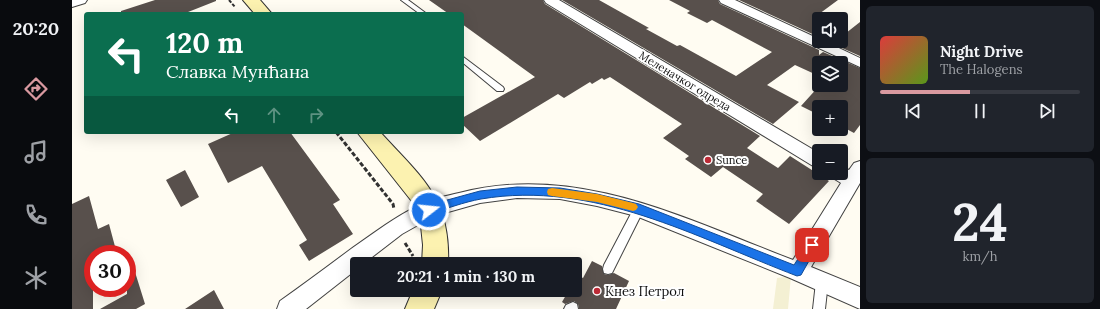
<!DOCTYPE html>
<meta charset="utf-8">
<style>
:root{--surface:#171b24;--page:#20242c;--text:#f1f3f6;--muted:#9ea1a6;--line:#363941;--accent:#d999a0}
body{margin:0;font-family:Lora,serif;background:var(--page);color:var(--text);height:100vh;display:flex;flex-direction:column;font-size:15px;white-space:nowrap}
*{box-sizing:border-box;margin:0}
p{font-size:13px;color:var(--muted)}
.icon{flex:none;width:22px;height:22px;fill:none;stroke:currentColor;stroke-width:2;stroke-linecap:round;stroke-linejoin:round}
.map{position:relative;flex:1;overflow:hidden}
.panel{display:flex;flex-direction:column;gap:6px;padding:6px;background:#0d0f14;width:240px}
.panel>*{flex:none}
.banner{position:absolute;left:12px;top:12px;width:380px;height:122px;border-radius:4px;box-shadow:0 4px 16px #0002;background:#0b6e4f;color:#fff;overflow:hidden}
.fabs{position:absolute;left:740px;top:12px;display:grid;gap:8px}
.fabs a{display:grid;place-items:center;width:36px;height:36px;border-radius:4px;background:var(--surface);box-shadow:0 4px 16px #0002;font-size:20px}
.speed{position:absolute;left:12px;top:245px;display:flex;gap:8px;font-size:20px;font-weight:700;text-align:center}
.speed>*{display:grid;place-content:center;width:52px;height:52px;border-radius:50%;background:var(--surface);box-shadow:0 4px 16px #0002;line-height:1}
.speed .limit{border:6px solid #d22;background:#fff;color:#111}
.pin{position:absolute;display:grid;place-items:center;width:34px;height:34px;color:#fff;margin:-17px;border-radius:8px;box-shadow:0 2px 6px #0006}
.me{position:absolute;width:44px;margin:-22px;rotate:74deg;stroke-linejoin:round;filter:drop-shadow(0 0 3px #0008)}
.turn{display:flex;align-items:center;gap:14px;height:84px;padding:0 16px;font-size:18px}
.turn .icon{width:52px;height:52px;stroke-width:2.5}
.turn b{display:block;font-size:28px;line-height:34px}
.lanes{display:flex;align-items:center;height:38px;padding:0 16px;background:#0003;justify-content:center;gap:20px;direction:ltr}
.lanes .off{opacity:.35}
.panel .card{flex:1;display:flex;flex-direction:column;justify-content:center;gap:6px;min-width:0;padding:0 14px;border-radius:6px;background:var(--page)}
.panel .dial{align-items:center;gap:0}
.dial b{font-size:52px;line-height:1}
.song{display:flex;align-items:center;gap:12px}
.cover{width:48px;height:48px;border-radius:6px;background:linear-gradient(135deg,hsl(0 70% 55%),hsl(90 70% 35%))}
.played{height:4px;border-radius:2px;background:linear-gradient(90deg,var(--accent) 45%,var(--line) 45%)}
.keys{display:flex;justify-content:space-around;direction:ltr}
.trip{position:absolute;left:278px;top:257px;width:232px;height:40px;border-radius:4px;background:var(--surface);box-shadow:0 4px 16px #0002;font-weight:700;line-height:40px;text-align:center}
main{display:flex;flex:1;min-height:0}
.tab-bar{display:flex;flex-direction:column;width:72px;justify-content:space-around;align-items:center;background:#090b0e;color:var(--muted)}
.tab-bar .icon{width:28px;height:28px}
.tab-bar .selected{color:var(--accent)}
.tab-bar b{font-size:18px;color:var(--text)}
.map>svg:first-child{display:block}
.farmland{fill:#f4f0d3}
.building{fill:#58504c}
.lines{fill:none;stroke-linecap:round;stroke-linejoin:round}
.lane-casing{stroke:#424242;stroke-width:2}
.street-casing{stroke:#424242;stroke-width:2}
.secondary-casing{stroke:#313131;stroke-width:2}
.path-far1{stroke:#313131;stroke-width:2;stroke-dasharray:3.5 1.5;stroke-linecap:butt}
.path{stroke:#313131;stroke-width:3;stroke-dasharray:4.5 2;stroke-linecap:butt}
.lane{fill:#fff;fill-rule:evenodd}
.street{fill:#fff;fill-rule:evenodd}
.secondary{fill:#fcf2b0;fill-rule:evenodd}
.route{fill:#1a73e8;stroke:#114b97}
.slow{fill:#f59e0b}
.poi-dot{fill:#bc2b36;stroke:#fff;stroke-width:1.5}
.labels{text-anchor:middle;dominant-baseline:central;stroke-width:4;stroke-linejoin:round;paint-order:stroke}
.street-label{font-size:11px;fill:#0f0f0f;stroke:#fff}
.poi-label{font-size:11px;fill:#0f0f0f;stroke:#fff;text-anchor:start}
.near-poi-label{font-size:13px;fill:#0f0f0f;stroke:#fff;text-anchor:start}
</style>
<main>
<nav class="tab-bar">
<b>20:20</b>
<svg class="icon selected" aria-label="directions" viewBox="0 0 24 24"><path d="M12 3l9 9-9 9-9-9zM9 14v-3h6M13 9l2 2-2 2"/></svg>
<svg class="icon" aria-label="music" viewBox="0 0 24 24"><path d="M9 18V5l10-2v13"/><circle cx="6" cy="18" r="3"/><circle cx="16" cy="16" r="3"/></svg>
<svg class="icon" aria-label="phone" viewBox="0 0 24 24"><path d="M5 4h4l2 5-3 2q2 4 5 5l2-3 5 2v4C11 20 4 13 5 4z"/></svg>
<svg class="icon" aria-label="climate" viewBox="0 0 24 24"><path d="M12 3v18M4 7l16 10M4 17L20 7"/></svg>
</nav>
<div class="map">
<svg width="788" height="309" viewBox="0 0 788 309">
<rect width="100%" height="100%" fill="#fffcf2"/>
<path class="farmland" d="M719,276L716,309H701L705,278Z"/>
<path class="building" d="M83,0H144V1L111,14H49V11Z
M357,0H471L473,4L688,136L675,148L706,168L718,156L757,181L717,224L684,201L691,194L651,167L639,177L613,159L617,156L591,138L610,124L538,77L532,80L530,78L520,84L518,82L492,98L486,94L408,141L390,124V118L463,77L390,24V14H377Z
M490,0H527L577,28L574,29L605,46L608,45L664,76L700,52L640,20L635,23L615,13L618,11L597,0H646L648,4L747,50V55L751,52L788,68V125L782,133L769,126V107H747V115L729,106L748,85H769V63H747V76L723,65L695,85L727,102L701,124Z
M667,0H766L747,14V37Z
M788,22V56L761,44L765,41H769V37Z
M163,132H218L268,200L261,204L281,234L237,261L227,245L235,240L190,166L156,183L136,144Z
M113,170L127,197L109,207L94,180Z
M17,196L26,229L37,224L45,254H21V309H0V204Z
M55,256H58L73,304L64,309H28L55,294Z
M520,261L530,266L532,274L536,275L542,273L557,281L544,309H507L506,304L502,301L493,304L490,302L497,290H503V274L511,278Z
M142,290L152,309H113Z"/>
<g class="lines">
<defs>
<path id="lane" d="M329,0H336L355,14H348Z
M390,56L431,87L432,89L431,91H425L390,62Z
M567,205L571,206L572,209L540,273L536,274L532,273L531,269L532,265L563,206Z
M750,277L754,278L756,282L753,309H741L744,282L746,278Z
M501,302L505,304L506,309H492L494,305Z"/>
<path id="street" d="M0,0H15L13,3L0,7Z
M472,0H487L747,153V168L741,166L474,3Z
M647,0H663L747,39V41H752L788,58V67L649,3Z
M788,161V183L739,267L788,287V309L718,278L564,216L525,206L488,199L445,198L408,203L362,216L330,234L291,264H285V269L234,309H205L208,301C232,284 255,267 279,249C302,233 324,216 350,204C361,198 375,196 387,193C504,162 614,219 721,260L769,183L761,178L758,173H769V167L777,170L782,163Z"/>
<path id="secondary" d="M171,0H188L200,14H183Z
M285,132H308C349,177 379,198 376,264H350L351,245L349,226L342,204Z
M341,290H370L362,309H333Z"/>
</defs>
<use href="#lane" class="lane-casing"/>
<use href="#street" class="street-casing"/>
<use href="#secondary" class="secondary-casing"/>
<path class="path-far1" d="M157,0L163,7"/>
<path class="path" d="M264,132L321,204L322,209
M333,243L341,256"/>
<use href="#lane" class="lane"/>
<use href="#street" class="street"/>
<use href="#secondary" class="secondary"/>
</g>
<path class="route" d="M445,187L488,188L525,194L567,204L722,265L737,242L740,240L744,242L746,245L729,275L725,276C623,237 522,180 409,199C392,202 374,209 357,214L353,213L352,210L353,206L357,205L408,191Z"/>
<path class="slow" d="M480,188L525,194L561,203L564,204L566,207L564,210L561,211L525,202L480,196L476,195L475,192L476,189Z"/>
<g class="poi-dot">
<circle cx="636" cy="160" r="4"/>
<circle cx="525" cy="291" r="4"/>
</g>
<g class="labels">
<g class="street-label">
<text transform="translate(613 81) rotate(31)">Меленачког одреда</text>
</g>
<g class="poi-label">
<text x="644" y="160">Sunce</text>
</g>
<g class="near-poi-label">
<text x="533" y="291">Кнез Петрол</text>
</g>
</g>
</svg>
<div class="fabs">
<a><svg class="icon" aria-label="sound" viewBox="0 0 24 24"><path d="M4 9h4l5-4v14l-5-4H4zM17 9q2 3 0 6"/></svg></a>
<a><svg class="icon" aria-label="layers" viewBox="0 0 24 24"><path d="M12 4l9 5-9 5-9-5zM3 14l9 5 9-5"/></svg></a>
<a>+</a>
<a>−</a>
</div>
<div class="speed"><div class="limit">30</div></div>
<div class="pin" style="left:740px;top:245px;background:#d93025"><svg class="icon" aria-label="arrive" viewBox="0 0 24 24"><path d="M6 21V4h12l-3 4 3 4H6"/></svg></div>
<svg class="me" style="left:357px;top:210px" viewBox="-20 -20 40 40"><circle r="17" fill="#1a73e8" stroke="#fff" stroke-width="3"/><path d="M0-11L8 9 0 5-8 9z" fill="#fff"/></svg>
<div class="trip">20:21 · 1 min · 130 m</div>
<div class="banner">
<div class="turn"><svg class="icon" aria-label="left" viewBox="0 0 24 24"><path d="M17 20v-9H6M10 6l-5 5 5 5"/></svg><div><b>120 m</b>Славка Мунћана</div></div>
<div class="lanes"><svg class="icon" aria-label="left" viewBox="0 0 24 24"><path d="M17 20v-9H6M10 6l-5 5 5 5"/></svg><svg class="icon off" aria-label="ahead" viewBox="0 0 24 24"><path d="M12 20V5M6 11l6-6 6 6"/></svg><svg class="icon off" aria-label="right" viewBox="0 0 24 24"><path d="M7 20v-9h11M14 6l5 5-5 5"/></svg></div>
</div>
</div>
<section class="panel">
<div class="card">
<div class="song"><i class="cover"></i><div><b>Night Drive</b><p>The Halogens</p></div></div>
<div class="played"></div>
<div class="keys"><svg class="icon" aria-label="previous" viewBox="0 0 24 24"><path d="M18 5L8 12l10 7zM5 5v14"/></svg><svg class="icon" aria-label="pause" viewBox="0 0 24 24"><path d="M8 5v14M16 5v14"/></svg><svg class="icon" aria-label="next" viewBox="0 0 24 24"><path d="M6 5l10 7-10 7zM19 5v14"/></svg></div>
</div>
<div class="card dial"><b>24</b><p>km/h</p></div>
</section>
</main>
